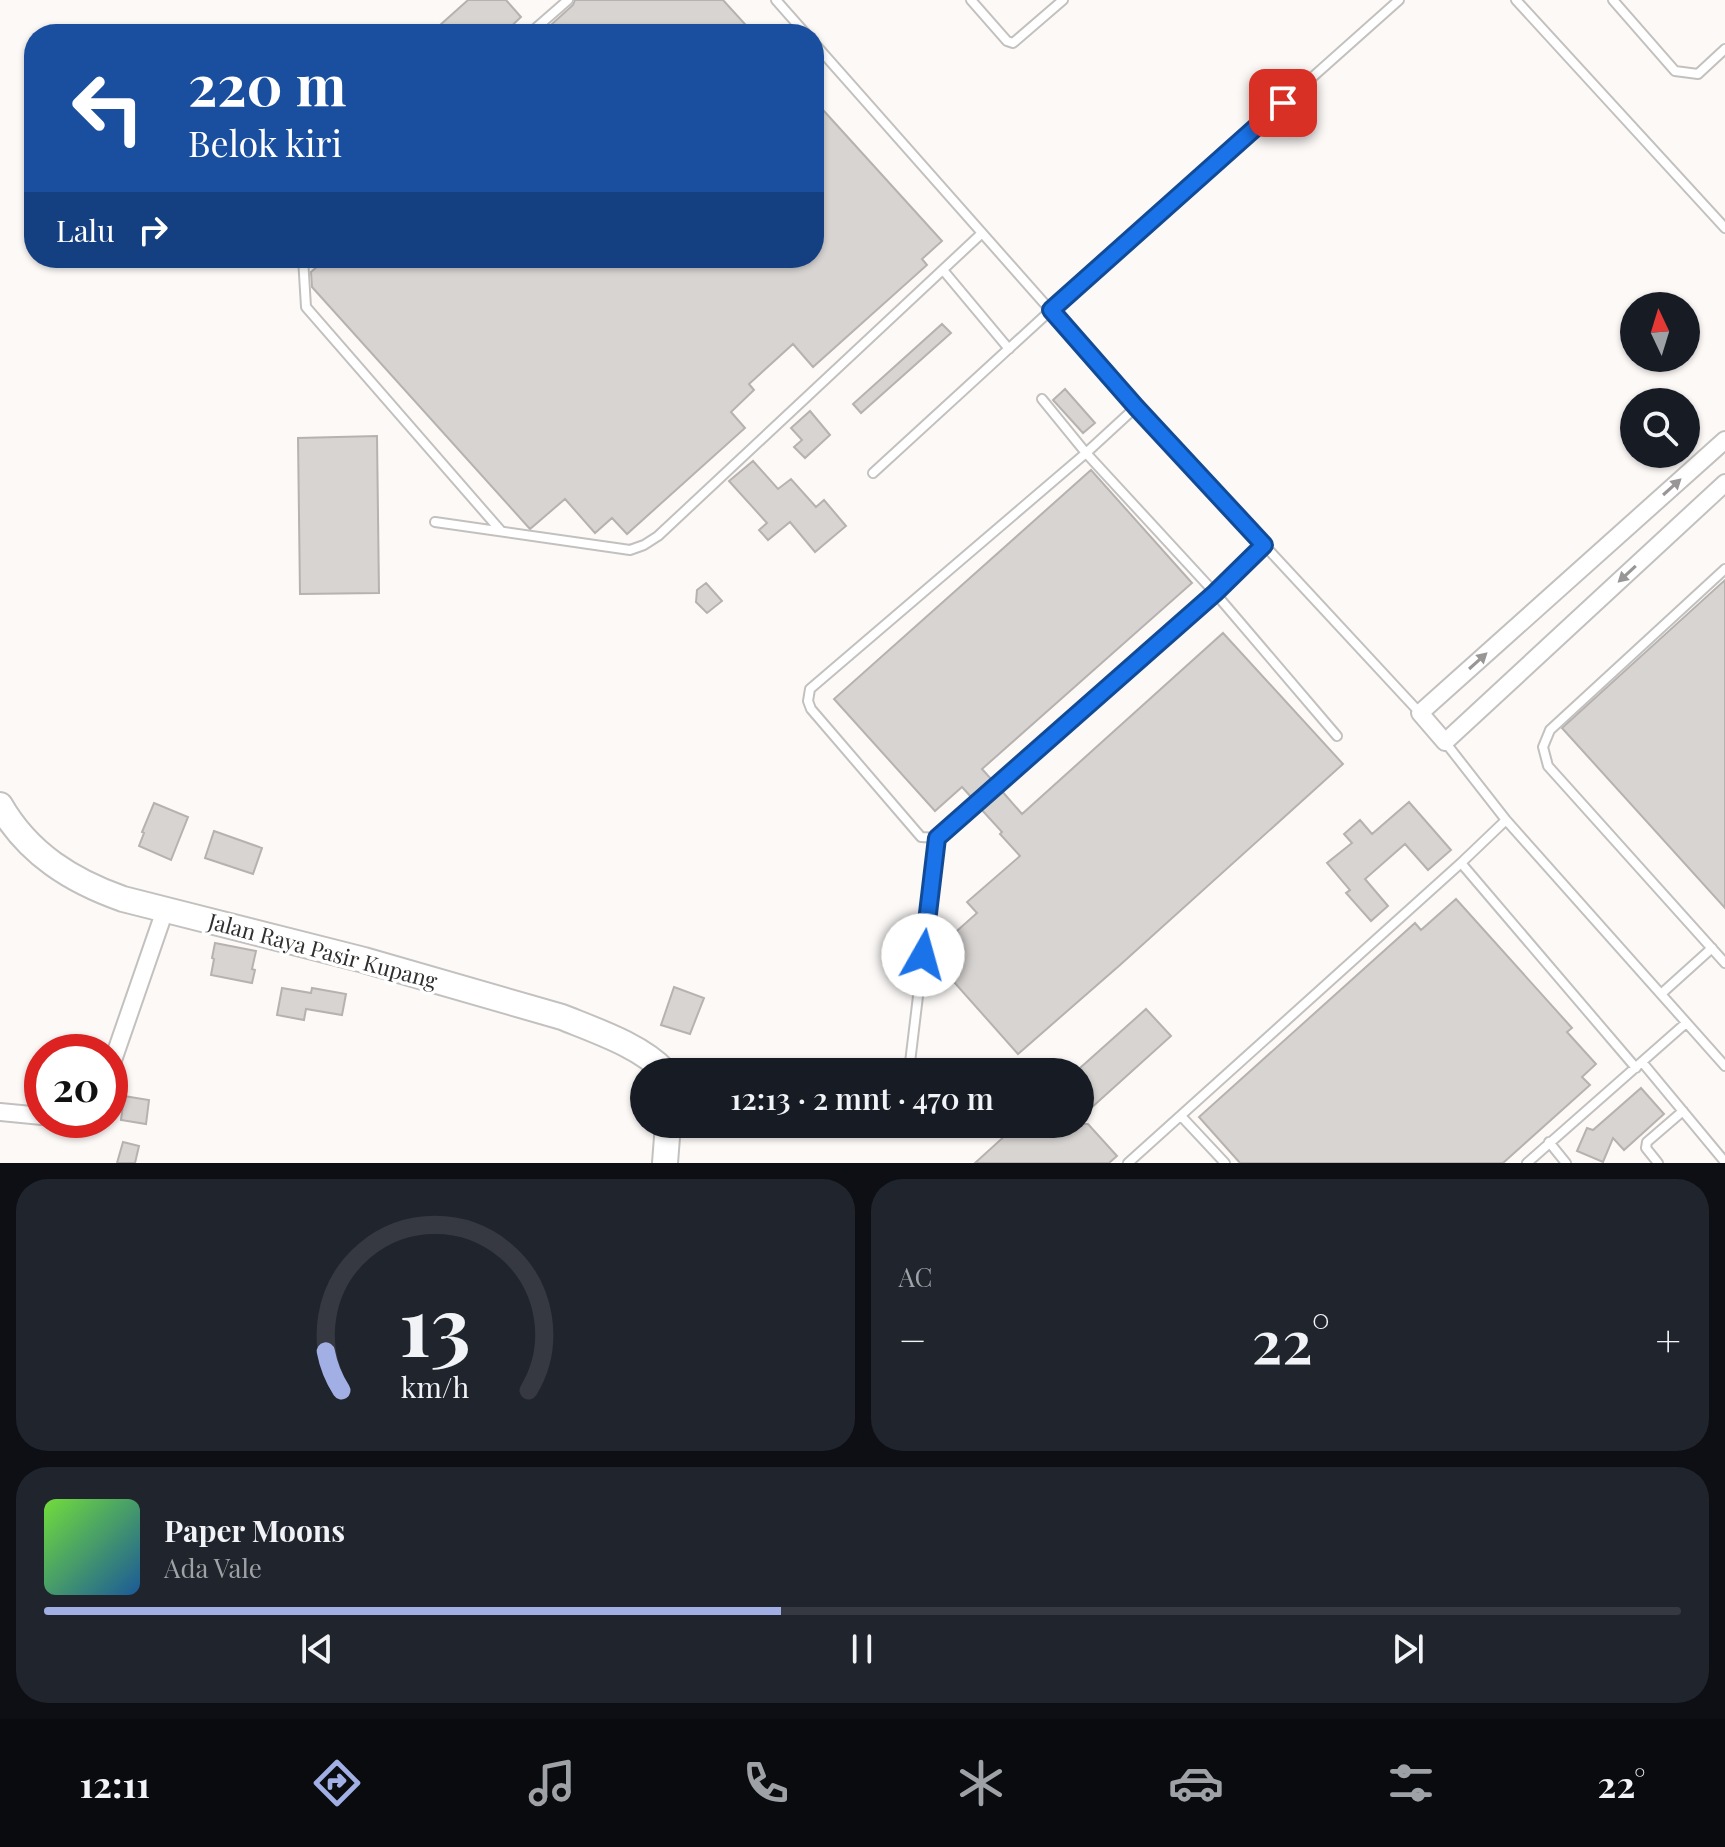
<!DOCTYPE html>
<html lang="id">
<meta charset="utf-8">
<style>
:root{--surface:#171b24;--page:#20242c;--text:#f1f3f6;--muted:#9ea1a6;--line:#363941;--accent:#a1afe4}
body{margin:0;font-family:"Playfair Display",serif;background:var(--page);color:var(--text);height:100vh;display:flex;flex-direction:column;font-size:30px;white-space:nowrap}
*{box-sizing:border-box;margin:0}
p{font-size:26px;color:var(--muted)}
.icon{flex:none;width:44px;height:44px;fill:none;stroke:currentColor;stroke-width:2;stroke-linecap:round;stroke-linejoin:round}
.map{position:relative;height:1163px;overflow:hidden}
.drawer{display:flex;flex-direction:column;gap:16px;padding:16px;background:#0d0f14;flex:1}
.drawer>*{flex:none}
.hud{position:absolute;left:24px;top:24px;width:800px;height:244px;border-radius:32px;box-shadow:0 2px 6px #0004;background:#1a4fa0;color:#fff;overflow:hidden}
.needle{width:52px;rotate:356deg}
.buttons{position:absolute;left:1620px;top:292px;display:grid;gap:16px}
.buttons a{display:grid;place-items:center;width:80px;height:80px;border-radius:50%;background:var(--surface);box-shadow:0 2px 6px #0004;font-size:40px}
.speed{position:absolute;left:24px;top:1034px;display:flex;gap:16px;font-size:40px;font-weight:700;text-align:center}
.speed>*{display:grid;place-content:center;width:104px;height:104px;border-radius:50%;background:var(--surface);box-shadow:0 2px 6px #0004;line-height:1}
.speed .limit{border:12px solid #d22;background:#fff;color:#111}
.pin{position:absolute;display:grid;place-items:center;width:68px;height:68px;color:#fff;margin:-34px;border-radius:16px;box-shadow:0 4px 12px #0006}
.me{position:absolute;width:88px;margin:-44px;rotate:7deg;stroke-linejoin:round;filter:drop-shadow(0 0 6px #0008)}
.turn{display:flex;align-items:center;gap:28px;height:168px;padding:0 32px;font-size:36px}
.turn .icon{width:104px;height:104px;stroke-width:2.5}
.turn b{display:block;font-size:56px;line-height:68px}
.then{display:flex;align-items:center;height:76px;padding:0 32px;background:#0003;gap:16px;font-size:30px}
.big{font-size:60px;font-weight:600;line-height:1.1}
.drawer .card{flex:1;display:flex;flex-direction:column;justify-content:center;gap:12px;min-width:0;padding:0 28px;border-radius:32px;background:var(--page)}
.drawer .dial{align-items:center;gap:0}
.dial svg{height:208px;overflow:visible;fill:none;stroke:var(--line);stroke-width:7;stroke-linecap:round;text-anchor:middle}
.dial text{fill:var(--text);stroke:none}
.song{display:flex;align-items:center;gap:24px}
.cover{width:96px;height:96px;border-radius:12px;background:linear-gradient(135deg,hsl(100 70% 55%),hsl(210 70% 35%))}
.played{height:8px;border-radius:4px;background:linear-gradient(90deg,var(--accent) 45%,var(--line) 45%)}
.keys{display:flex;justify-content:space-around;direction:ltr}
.heat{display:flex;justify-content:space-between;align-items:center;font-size:44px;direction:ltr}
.drawer .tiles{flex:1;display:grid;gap:16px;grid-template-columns:1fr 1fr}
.card:last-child{grid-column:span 2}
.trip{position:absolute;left:630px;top:1058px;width:464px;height:80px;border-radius:40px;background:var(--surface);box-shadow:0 2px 6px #0004;font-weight:600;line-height:80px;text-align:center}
.menu{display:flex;height:128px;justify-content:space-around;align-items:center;background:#090b0e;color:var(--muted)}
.menu .icon{width:56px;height:56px}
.menu .selected{color:var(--accent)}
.menu b{font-size:36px;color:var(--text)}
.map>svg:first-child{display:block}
.building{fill:#d7d4d2;stroke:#b5b2b0;stroke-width:2}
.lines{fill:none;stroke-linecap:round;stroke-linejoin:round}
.lane-casing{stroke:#c3c1bf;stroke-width:12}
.street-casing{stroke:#c3c1bf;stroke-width:20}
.secondary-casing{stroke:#c3c1bf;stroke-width:28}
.lane{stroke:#fff;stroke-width:8}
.street{stroke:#fff;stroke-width:16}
.secondary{stroke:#fff;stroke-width:24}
.oneway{fill:#989796}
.route-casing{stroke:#114b97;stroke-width:20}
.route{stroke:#1a73e8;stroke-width:14}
.labels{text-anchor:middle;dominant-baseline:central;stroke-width:7;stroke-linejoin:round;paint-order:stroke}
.street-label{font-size:22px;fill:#302f2e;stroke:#fff}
</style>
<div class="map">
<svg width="1725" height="1163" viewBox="0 0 1725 1163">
<rect width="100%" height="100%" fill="#fcf9f7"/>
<path class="building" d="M468,0H506L521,17L503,34H430Z
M575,0H723L754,34H541L573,5Z
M814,100L942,241L922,259L927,265L813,367L793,344L749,384L754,390L731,412L745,428L627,534L612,518L595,533L565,499L530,529L312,287L311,272L327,258H814Z
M942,324L951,333L861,413L853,404Z
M1065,389L1095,423L1083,433L1053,400Z
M810,411L830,435L805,458L794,447L802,440L791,428Z
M377,436L379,593L300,594L298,438Z
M753,461L778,489L791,479L816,507L824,500L846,526L815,552L790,522L768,540L759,530L767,523L729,481Z
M1091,470L1192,583L982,769L992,780L972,798L962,787L935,811L834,699Z
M1725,580V908L1562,728Z
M706,583L722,601L707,613L696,602L697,590Z
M1223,633L1343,764L1120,965L1018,1054L930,955L977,913L967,902L1020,856L1000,834L1002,832L981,809L1001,790L1022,814Z
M1409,802L1451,850L1428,870L1405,844L1365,879L1388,906L1371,921L1346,893L1350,890L1327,863L1352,843L1344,834L1360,820L1372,834Z
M154,803L188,817L171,860L139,846L144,833L142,832Z
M214,831L262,848L253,874L205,858Z
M1456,899L1572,1028L1567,1032L1596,1064L1582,1077L1590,1085L1503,1163H1240L1199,1117L1415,923L1421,930Z
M215,943L256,951L252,969L255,970L252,983L211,975L214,959L212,958Z
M674,987L704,998L690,1034L661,1025Z
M282,988L311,993L312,988L346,994L342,1015L306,1009L304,1020L277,1015Z
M1146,1009L1171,1036L1080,1118V1068Z
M1641,1088L1664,1114L1624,1150L1613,1138L1603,1162L1577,1151L1587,1128L1593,1130Z
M124,1096L149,1100L146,1124L121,1120Z
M1018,1124H1088L1117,1156L1109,1163H975Z
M123,1142L139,1146L135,1163H117Z"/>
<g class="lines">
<defs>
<path id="lane" d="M776,0L806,34
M971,0L1007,41L1013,43L1063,0
M1516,0L1725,228
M1613,0L1675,71L1698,74L1725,49
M529,34L568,0
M814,43L1136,407L1420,713
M303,258L306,307L501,531
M943,270L1009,349
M1042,399L1086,453L1215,593L1337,736
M873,473L1051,310L1399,0
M435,522L630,550L644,545L658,536L981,234
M1725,569L1550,730L1543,747L1548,766L1725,963
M1445,742L1506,820L1725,1066
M937,838L921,837L811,709L808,701L810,689L1086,453L1136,407
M1461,863L1636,1068
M1661,994L1712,948
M1642,1062L1725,1162
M909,1071L937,838L1215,593L1264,545
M1181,1116L1225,1163
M1549,1142L1566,1163
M1128,1163L1461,863L1506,820
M1527,1163L1686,1023
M1658,1163L1646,1148L1647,1142L1683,1111"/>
<path id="street" d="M1725,440L1420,713L1445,742L1725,483
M110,1069L165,910
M0,1112L42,1116
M68,1120H85"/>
<path id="secondary" d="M0,805C28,854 72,881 123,899L364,960L562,1017C594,1030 642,1046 665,1072
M665,1163L668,1124"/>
</defs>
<use href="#lane" class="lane-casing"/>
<use href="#street" class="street-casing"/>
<use href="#secondary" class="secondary-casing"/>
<use href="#lane" class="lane"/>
<use href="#street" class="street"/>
<use href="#secondary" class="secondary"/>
</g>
<defs><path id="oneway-solid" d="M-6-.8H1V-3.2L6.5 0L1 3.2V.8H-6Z" transform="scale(2)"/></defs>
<g class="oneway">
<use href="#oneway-solid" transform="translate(1672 487) rotate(-42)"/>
<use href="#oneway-solid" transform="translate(1627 574) rotate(137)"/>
<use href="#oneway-solid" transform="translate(1478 661) rotate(-42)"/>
</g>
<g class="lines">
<defs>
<path id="route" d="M923,955L937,838L1215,593L1264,545L1136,407L1051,310L1283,103"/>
</defs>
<use href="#route" class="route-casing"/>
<use href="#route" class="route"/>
</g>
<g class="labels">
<g class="street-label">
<text transform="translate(323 950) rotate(15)">Jalan Raya Pasir Kupang</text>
</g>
</g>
</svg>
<div class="buttons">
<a><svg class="needle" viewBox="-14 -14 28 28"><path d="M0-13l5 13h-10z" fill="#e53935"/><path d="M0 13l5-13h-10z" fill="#9ea1a6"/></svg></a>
<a><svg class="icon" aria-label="search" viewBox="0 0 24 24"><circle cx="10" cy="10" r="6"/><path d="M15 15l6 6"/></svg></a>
</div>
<div class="speed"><div class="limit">20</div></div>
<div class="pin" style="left:1283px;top:103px;background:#d93025"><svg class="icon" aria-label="arrive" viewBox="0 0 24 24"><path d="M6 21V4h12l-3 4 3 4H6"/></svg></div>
<svg class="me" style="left:923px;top:955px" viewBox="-20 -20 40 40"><circle r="19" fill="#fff"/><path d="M0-13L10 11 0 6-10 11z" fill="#1a73e8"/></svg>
<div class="trip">12:13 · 2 mnt · 470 m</div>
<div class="hud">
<div class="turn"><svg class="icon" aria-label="left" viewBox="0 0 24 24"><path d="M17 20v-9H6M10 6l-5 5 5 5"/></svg><div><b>220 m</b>Belok kiri</div></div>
<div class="then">Lalu<svg class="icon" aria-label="right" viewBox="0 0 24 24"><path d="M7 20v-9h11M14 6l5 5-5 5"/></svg></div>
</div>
</div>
<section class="drawer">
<div class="tiles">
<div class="card dial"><svg viewBox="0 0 100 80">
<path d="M14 69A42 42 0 1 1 86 69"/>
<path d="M14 69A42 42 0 0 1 8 54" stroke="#a1afe4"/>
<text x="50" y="56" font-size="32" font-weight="700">13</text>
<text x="50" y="72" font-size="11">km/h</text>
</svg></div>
<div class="card"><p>AC</p>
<div class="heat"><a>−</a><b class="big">22°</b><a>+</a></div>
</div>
<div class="card">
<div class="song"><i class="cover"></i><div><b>Paper Moons</b><p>Ada Vale</p></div></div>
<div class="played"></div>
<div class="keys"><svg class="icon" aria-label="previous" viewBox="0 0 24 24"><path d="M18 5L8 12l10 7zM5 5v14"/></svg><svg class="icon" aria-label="pause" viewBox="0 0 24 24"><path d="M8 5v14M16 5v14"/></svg><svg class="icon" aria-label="next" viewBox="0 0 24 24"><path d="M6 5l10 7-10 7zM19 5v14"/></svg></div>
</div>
</div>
</section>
<nav class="menu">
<b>12:11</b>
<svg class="icon selected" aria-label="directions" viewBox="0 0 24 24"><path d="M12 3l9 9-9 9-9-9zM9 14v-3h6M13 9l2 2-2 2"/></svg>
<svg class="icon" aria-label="music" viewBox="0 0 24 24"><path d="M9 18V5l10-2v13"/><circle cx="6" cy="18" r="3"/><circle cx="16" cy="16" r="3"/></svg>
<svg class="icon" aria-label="phone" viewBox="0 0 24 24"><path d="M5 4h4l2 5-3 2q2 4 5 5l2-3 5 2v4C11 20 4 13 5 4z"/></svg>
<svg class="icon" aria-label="climate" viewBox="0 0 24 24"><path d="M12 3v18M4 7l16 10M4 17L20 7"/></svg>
<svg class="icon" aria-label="car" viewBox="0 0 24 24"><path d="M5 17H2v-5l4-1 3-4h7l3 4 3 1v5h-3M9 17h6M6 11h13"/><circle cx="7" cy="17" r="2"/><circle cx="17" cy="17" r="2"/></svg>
<svg class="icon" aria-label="filters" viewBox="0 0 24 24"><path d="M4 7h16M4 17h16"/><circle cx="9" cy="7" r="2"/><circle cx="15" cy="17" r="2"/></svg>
<b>22°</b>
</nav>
